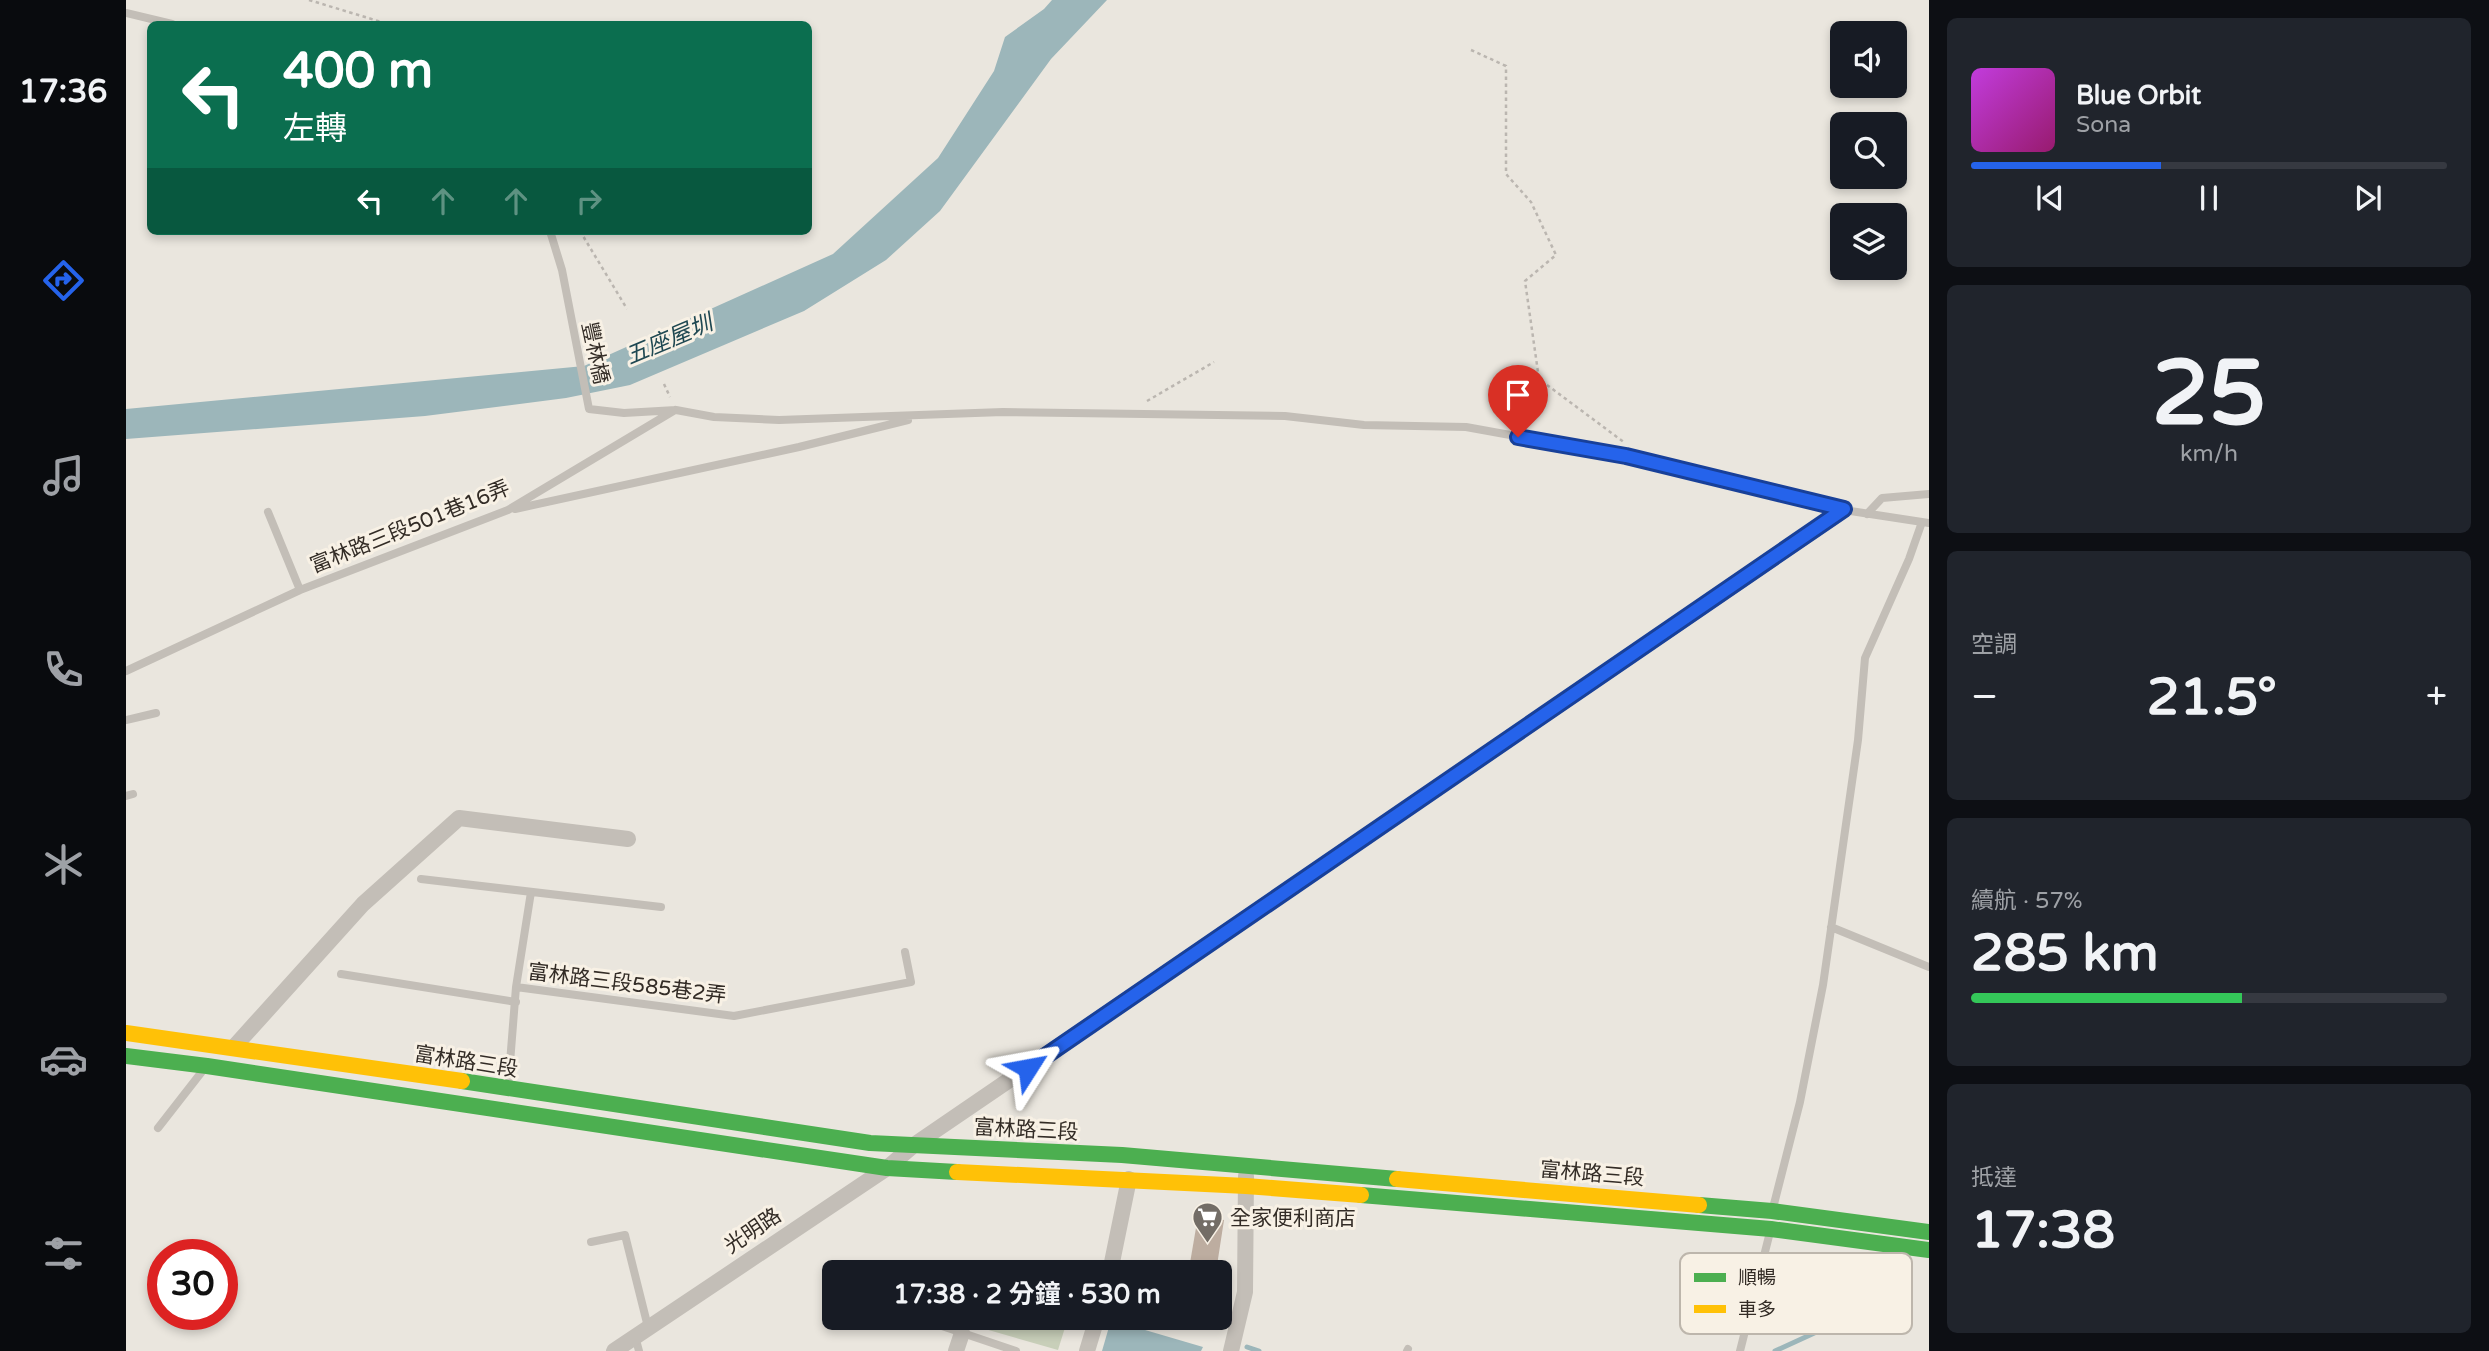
<!DOCTYPE html>
<html lang="zh-TW">
<meta charset="utf-8">
<style>
:root{--surface:#171b24;--page:#20242c;--text:#f1f3f6;--muted:#9ea1a6;--line:#363941;--accent:#2563eb}
body{margin:0;font-family:"Varela Round","Noto Sans TC",sans-serif;background:var(--page);color:var(--text);height:100vh;display:flex;flex-direction:column;font-size:26px;white-space:nowrap}
*{box-sizing:border-box;margin:0}
p{font-size:23px;color:var(--muted)}
.icon{flex:none;width:38px;height:38px;fill:none;stroke:currentColor;stroke-width:2;stroke-linecap:round;stroke-linejoin:round}
.map{position:relative;flex:1;overflow:hidden}
.panel{display:flex;flex-direction:column;gap:18px;padding:18px;background:#0d0f14;width:560px}
.panel>*{flex:none}
.top-card{position:absolute;left:21px;top:21px;width:665px;height:214px;border-radius:10px;box-shadow:0 4px 10px #0003;background:#0b6e4f;color:#fff;overflow:hidden}
.tools{position:absolute;left:1704px;top:21px;display:grid;gap:14px}
.tools a{display:grid;place-items:center;width:77px;height:77px;border-radius:10px;background:var(--surface);box-shadow:0 4px 10px #0003;font-size:35px}
.speed{position:absolute;left:21px;top:1239px;display:flex;gap:14px;font-size:35px;font-weight:700;text-align:center}
.speed>*{display:grid;place-content:center;width:91px;height:91px;border-radius:50%;background:var(--surface);box-shadow:0 4px 10px #0003;line-height:1}
.speed .limit{border:10px solid #d22;background:#fff;color:#111}
.pin{position:absolute;display:grid;place-items:center;width:60px;height:60px;color:#fff;margin:-72px -30px;border-radius:50% 50% 50% 0;rotate:-45deg;box-shadow:0 0 7px #0007}
.pin .icon{rotate:45deg}
.me{position:absolute;width:77px;margin:-38px;rotate:56deg;stroke-linejoin:round;filter:drop-shadow(0 0 5px #0008)}
.turn{display:flex;align-items:center;gap:24px;height:147px;padding:0 21px;font-size:32px}
.turn .icon{width:91px;height:91px;stroke-width:2.5}
.turn b{display:block;font-size:49px;line-height:60px}
.lanes{display:flex;align-items:center;height:66px;padding:0 21px;background:#0003;justify-content:center;gap:35px;direction:ltr}
.lanes .off{opacity:.35}
.big{font-size:52px;font-weight:700;line-height:1.1}
.panel .widget{flex:1;display:flex;flex-direction:column;justify-content:center;gap:10px;min-width:0;padding:0 24px;border-radius:10px;background:var(--page)}
.panel .dial{align-items:center;gap:0}
.dial b{font-size:91px;line-height:1}
.song{display:flex;align-items:center;gap:21px}
.cover{width:84px;height:84px;border-radius:10px;background:linear-gradient(135deg,hsl(290 70% 55%),hsl(320 70% 35%))}
.played{height:7px;border-radius:4px;background:linear-gradient(90deg,var(--accent) 40%,var(--line) 40%)}
.keys{display:flex;justify-content:space-around;direction:ltr}
.heat{display:flex;justify-content:space-between;align-items:center;font-size:38px;direction:ltr}
.charge{height:10px;border-radius:5px;background:linear-gradient(90deg,#34c759 57%,var(--line) 0)}
.trip{position:absolute;left:696px;top:1260px;width:410px;height:70px;border-radius:10px;background:var(--surface);box-shadow:0 4px 10px #0003;font-weight:700;line-height:70px;text-align:center}
main{display:flex;flex:1;min-height:0}
.tab-bar{display:flex;flex-direction:column;width:126px;justify-content:space-around;align-items:center;background:#090b0e;color:var(--muted)}
.tab-bar .icon{width:49px;height:49px}
.tab-bar .active{color:var(--accent)}
.tab-bar b{font-size:32px;color:var(--text)}
.map>svg:first-child{display:block}
.green{fill:#c8cfb9}
.water{fill:#9cb6ba}
.lines{fill:none;stroke-linecap:round;stroke-linejoin:round}
.stream{stroke:#9cb6ba;stroke-width:5}
.building{fill:#bdada0}
.path{stroke:#bbb6b0;stroke-width:2.5;stroke-dasharray:3.5 3.5;stroke-linecap:butt}
.lane{stroke:#c3beb7;stroke-width:8}
.street{stroke:#c3beb7;stroke-width:16}
.fast{stroke:#4caf50;stroke-width:16}
.slow{stroke:#ffc107;stroke-width:16}
.route-casing{stroke:#184099;stroke-width:18}
.route{stroke:#2563eb;stroke-width:12}
.labels{text-anchor:middle;dominant-baseline:central;stroke-width:6;stroke-linejoin:round;paint-order:stroke}
.street-label{font-size:21px;fill:#332c26;stroke:#f8f1e5}
.poi-label{font-size:21px;fill:#332c26;stroke:#f8f1e5;text-anchor:start}
.water-label{font-size:23px;font-style:italic;fill:#1f4852;stroke:#f8f1e5}
.key{fill:#f8f1e5;stroke:#bdb6ac;stroke-width:2}
.key-label{font-size:19px;fill:#332c26}
</style>
<main>
<nav class="tab-bar">
<b>17:36</b>
<svg class="icon active" aria-label="directions" viewBox="0 0 24 24"><path d="M12 3l9 9-9 9-9-9zM9 14v-3h6M13 9l2 2-2 2"/></svg>
<svg class="icon" aria-label="music" viewBox="0 0 24 24"><path d="M9 18V5l10-2v13"/><circle cx="6" cy="18" r="3"/><circle cx="16" cy="16" r="3"/></svg>
<svg class="icon" aria-label="phone" viewBox="0 0 24 24"><path d="M5 4h4l2 5-3 2q2 4 5 5l2-3 5 2v4C11 20 4 13 5 4z"/></svg>
<svg class="icon" aria-label="climate" viewBox="0 0 24 24"><path d="M12 3v18M4 7l16 10M4 17L20 7"/></svg>
<svg class="icon" aria-label="car" viewBox="0 0 24 24"><path d="M5 17H2v-5l4-1 3-4h7l3 4 3 1v5h-3M9 17h6M6 11h13"/><circle cx="7" cy="17" r="2"/><circle cx="17" cy="17" r="2"/></svg>
<svg class="icon" aria-label="filters" viewBox="0 0 24 24"><path d="M4 7h16M4 17h16"/><circle cx="9" cy="7" r="2"/><circle cx="15" cy="17" r="2"/></svg>
</nav>
<div class="map">
<svg width="1803" height="1351" viewBox="0 0 1803 1351">
<rect width="100%" height="100%" fill="#eae6de"/>
<path class="green" d="M811,1262L847,1272H808Z
M821,1318H942L932,1350Z"/>
<path class="water" d="M926,0H981L925,59L814,211L760,260L678,311L504,385L440,398L299,416L0,439V409L458,366L707,254L812,158L868,71L879,37L918,9Z
M985,1320L1077,1347L1075,1351H976Z"/>
<g class="lines">
<path class="stream" d="M1121,1347L1133,1351
M1649,1351L1708,1324L1770,1284"/>
</g>
<path class="building" d="M1072,1216L1098,1220L1090,1272L1063,1269Z"/>
<g class="lines">
<path class="path" d="M183,0L262,24
M1345,50L1380,66V174L1405,202L1430,255L1399,281L1413,379L1499,443
M454,231L501,309
M538,384L544,397
M1021,401L1088,362"/>
<path class="lane" d="M0,13L46,24
M424,231L436,270L463,409L498,413L550,410L588,417L653,420L877,412L1159,416L1238,425L1340,427L1500,456L1718,510L1803,523
M389,509L673,447L782,420
M142,512L174,590
M1741,514L1756,498L1803,494
M0,671L174,590L382,510L549,410
M0,720L30,713
M0,796L7,794
M295,879L535,907
M1705,927L1803,967
M215,974L390,1002
M390,987L608,1016L785,982L779,952
M382,1088L390,987L405,892
M32,1128L78,1069
M1647,1208L1674,1102L1697,985L1732,740L1739,658L1783,559L1796,522
M465,1242L499,1235L522,1327
M807,1323L890,1351
M509,1336L513,1351
M1281,1351L1282,1349
M1614,1351L1644,1232"/>
<path class="street" d="M108,1047L237,904L333,818L502,839
M984,1272L1003,1179
M488,1351L761,1168L788,1145L1718,510
M830,1351L836,1333
M961,1351L971,1318
M1105,1351L1119,1292L1120,1176"/>
<path class="fast" d="M0,1056L81,1066L761,1168L831,1172
M336,1081L744,1143L996,1155L1271,1179
M1235,1195L1645,1229L1803,1250
M1573,1205L1646,1211L1803,1232"/>
<path class="slow" d="M0,1033L336,1081
M831,1172L1120,1186L1235,1195
M1271,1179L1573,1205"/>
</g>
<g class="lines">
<defs>
<path id="route" d="M902,1068L1718,509L1500,456L1392,437"/>
</defs>
<use href="#route" class="route-casing"/>
<use href="#route" class="route"/>
</g>
<defs>
<symbol id="supermarket-pin" viewBox="-11 -11 22 30"><path d="M0 17L-7.5 6A9.5 9.5 0 1 1 7.5 6Z" fill="#736d66" stroke="#f8f1e5"/><path d="M-6-5.5h2.5l.6 2H6L4.5 2H-2.5L-4.4-4H-6ZM-1.5 3.2a1.3 1.3 0 1 0 .1 0ZM3 3.2a1.3 1.3 0 1 0 .1 0Z" fill="#fff"/></symbol>
</defs>
<g fill-rule="evenodd">
<use href="#supermarket-pin" x="1064" y="1200" width="35" height="47"/>
</g>
<g class="labels">
<g class="street-label">
<text transform="translate(469 353) rotate(78)">豐林橋</text>
<text transform="translate(284 527) rotate(-22)">富林路三段501巷16弄</text>
<text transform="translate(501 984) rotate(7)">富林路三段585巷2弄</text>
<text transform="translate(340 1062) rotate(9)">富林路三段</text>
<text transform="translate(900 1130) rotate(3)">富林路三段</text>
<text transform="translate(1466 1174) rotate(5)">富林路三段</text>
<text transform="translate(627 1231) rotate(-34)">光明路</text>
</g>
<g class="poi-label">
<text x="1104" y="1218">全家便利商店</text>
</g>
<g class="water-label">
<text transform="translate(543 340) rotate(-23)">五座屋圳</text>
</g>
</g>
<rect x="1554" y="1253" width="232" height="81" rx="10" class="key"/>
<rect x="1568" y="1273" width="32" height="9" fill="#4caf50"/>
<rect x="1568" y="1305" width="32" height="8" fill="#ffc107"/>
<g class="key-label">
<text x="1612" y="1284">順暢</text>
<text x="1612" y="1316">車多</text>
</g>
</svg>
<div class="tools">
<a><svg class="icon" aria-label="sound" viewBox="0 0 24 24"><path d="M4 9h4l5-4v14l-5-4H4zM17 9q2 3 0 6"/></svg></a>
<a><svg class="icon" aria-label="search" viewBox="0 0 24 24"><circle cx="10" cy="10" r="6"/><path d="M15 15l6 6"/></svg></a>
<a><svg class="icon" aria-label="layers" viewBox="0 0 24 24"><path d="M12 4l9 5-9 5-9-5zM3 14l9 5 9-5"/></svg></a>
</div>
<div class="speed"><div class="limit">30</div></div>
<div class="pin" style="left:1392px;top:437px;background:#d93025"><svg class="icon" aria-label="arrive" viewBox="0 0 24 24"><path d="M6 21V4h12l-3 4 3 4H6"/></svg></div>
<svg class="me" style="left:902px;top:1068px" viewBox="-20 -20 40 40"><path d="M0-17L14 15 0 8-14 15z" fill="#2563eb" stroke="#fff" stroke-width="4"/></svg>
<div class="trip">17:38 · 2 分鐘 · 530 m</div>
<div class="top-card">
<div class="turn"><svg class="icon" aria-label="left" viewBox="0 0 24 24"><path d="M17 20v-9H6M10 6l-5 5 5 5"/></svg><div><b>400 m</b>左轉</div></div>
<div class="lanes"><svg class="icon" aria-label="left" viewBox="0 0 24 24"><path d="M17 20v-9H6M10 6l-5 5 5 5"/></svg><svg class="icon off" aria-label="ahead" viewBox="0 0 24 24"><path d="M12 20V5M6 11l6-6 6 6"/></svg><svg class="icon off" aria-label="ahead" viewBox="0 0 24 24"><path d="M12 20V5M6 11l6-6 6 6"/></svg><svg class="icon off" aria-label="right" viewBox="0 0 24 24"><path d="M7 20v-9h11M14 6l5 5-5 5"/></svg></div>
</div>
</div>
<section class="panel">
<div class="widget">
<div class="song"><i class="cover"></i><div><b>Blue Orbit</b><p>Sona</p></div></div>
<div class="played"></div>
<div class="keys"><svg class="icon" aria-label="previous" viewBox="0 0 24 24"><path d="M18 5L8 12l10 7zM5 5v14"/></svg><svg class="icon" aria-label="pause" viewBox="0 0 24 24"><path d="M8 5v14M16 5v14"/></svg><svg class="icon" aria-label="next" viewBox="0 0 24 24"><path d="M6 5l10 7-10 7zM19 5v14"/></svg></div>
</div>
<div class="widget dial"><b>25</b><p>km/h</p></div>
<div class="widget"><p>空調</p>
<div class="heat"><a>−</a><b class="big">21.5°</b><a>+</a></div>
</div>
<div class="widget"><p>續航 · 57%</p><b class="big">285 km</b><div class="charge"></div></div>
<div class="widget"><p>抵達</p><b class="big">17:38</b></div>
</section>
</main>
